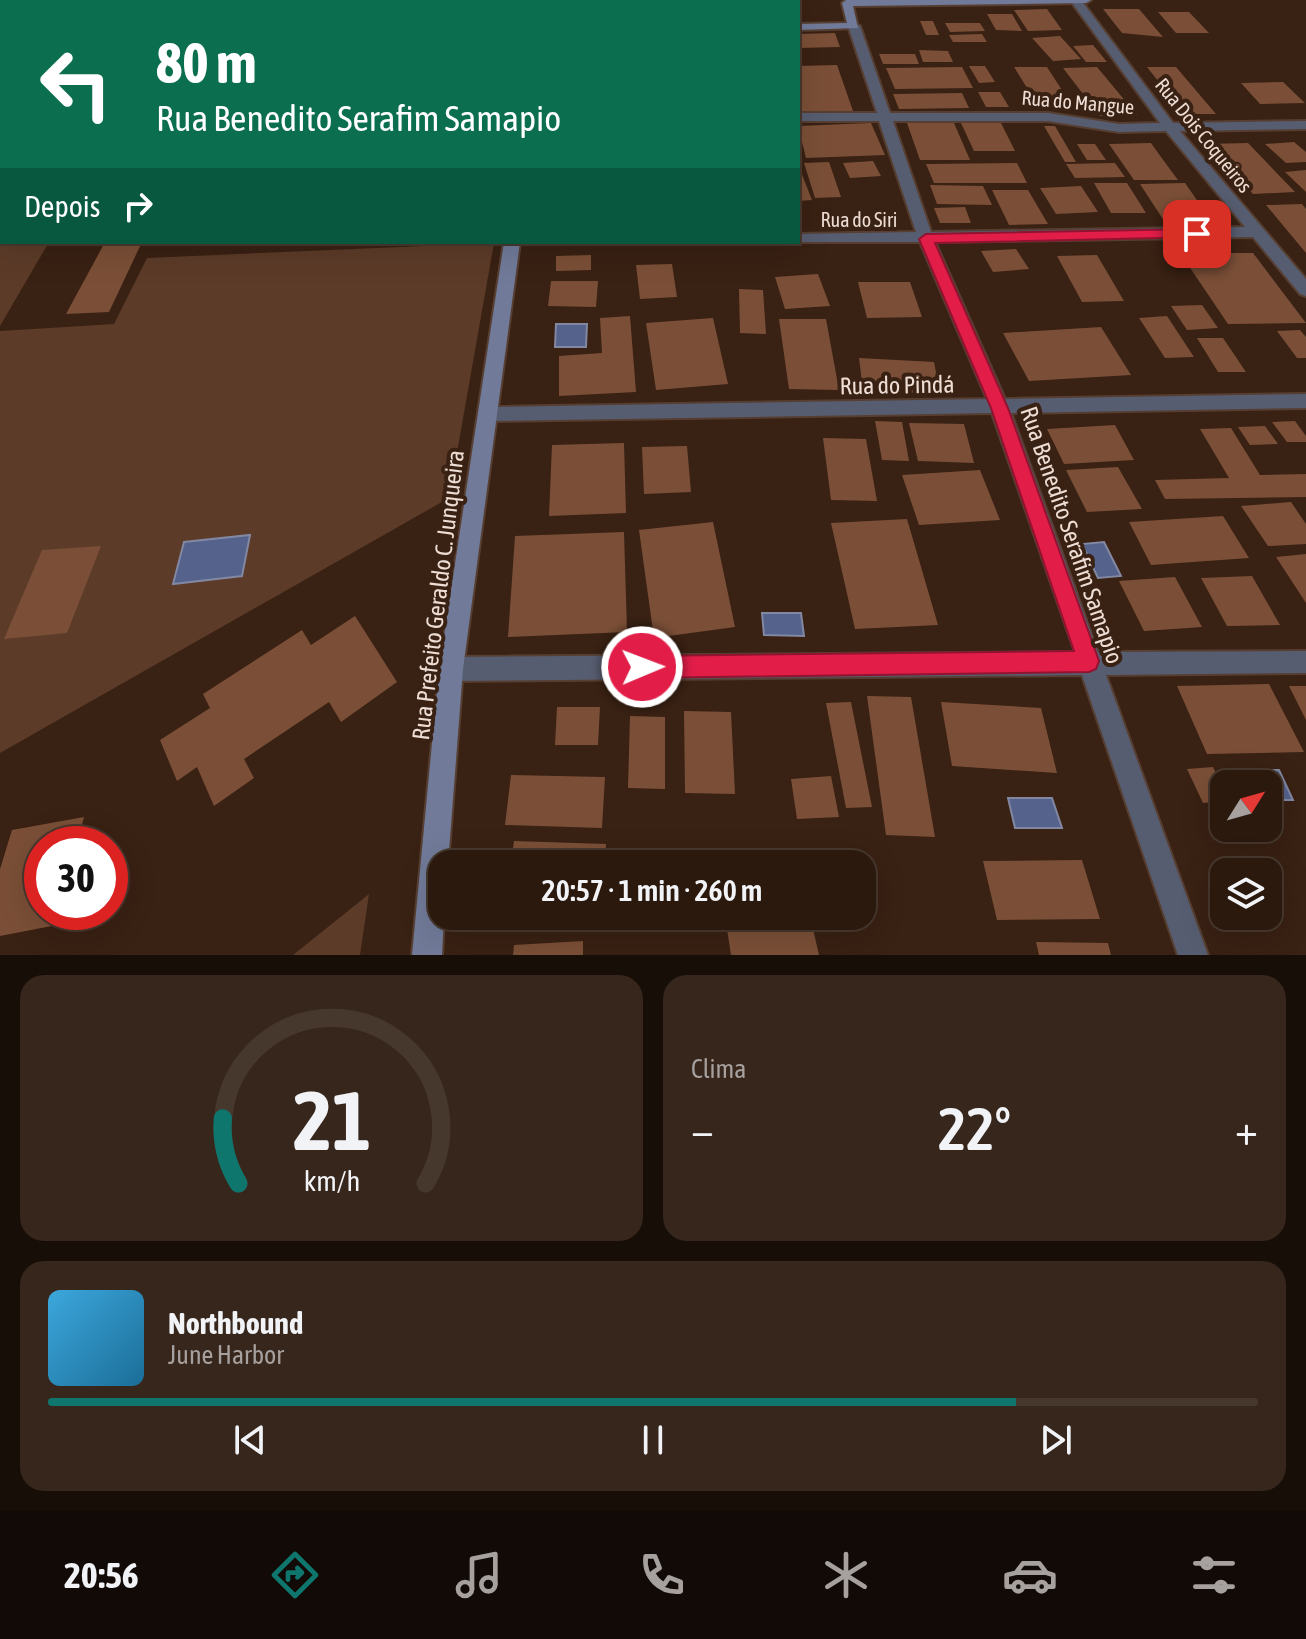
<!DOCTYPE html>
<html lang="pt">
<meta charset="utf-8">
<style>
:root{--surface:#2b190e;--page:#37261c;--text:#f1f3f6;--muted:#a6a09e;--line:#47382e;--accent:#0f766e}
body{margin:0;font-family:"Asap Condensed",sans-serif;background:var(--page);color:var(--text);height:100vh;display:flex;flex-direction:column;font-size:30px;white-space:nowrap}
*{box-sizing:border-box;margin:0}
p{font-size:26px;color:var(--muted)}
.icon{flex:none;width:44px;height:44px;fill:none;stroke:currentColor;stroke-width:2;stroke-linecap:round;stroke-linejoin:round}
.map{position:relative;height:955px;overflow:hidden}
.details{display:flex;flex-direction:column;gap:20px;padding:20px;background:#180e08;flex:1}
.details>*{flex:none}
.hud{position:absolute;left:0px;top:0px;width:800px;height:244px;box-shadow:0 8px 32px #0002,0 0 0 2px var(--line);background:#0b6e4f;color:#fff;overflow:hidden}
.needle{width:52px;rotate:53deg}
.buttons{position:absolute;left:1210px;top:770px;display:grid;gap:16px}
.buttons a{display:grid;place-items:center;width:72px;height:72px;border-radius:16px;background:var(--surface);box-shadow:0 8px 32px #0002,0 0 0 2px var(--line);font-size:40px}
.speed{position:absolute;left:24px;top:826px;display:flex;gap:16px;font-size:40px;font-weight:700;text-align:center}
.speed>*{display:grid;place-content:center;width:104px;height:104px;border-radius:50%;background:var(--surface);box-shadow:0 8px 32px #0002,0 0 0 2px var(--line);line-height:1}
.speed .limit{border:12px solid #d22;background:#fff;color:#111}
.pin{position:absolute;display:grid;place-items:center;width:68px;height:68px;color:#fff;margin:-34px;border-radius:16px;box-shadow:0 4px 12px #0006}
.me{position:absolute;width:88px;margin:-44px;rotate:89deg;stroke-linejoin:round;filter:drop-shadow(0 0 6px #0008)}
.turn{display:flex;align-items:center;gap:28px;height:168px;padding:0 24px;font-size:36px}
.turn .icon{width:104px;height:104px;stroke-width:2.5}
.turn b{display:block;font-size:56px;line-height:68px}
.then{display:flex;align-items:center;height:76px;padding:0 24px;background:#0003;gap:16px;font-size:30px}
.big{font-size:60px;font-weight:600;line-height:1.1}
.details .card{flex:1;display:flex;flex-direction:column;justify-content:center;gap:12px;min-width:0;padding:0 28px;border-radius:24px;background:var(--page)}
.details .dial{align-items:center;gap:0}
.dial svg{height:208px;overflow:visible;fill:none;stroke:var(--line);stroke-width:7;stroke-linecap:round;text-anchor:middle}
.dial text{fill:var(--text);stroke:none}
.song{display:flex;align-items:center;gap:24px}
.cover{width:96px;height:96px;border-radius:12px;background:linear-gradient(135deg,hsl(200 70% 55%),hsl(200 70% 35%))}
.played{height:8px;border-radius:4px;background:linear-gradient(90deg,var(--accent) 80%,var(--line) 80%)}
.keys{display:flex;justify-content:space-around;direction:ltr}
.heat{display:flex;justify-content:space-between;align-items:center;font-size:44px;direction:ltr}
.details .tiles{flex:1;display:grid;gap:20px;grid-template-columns:1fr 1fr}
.card:last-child{grid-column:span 2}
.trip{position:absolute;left:428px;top:850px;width:448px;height:80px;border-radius:24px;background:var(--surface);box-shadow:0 8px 32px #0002,0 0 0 2px var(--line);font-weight:600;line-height:80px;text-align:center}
.dock{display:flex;height:128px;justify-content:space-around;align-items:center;background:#110a06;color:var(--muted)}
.dock .icon{width:56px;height:56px}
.dock .current{color:var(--accent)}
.dock b{font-size:36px;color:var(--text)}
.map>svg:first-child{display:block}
.green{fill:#5c3b28}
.water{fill:#54628c;stroke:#8287a2;stroke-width:2}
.building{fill:#7b4f37}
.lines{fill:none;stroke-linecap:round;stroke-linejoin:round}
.street-casing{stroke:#563f32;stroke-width:4}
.secondary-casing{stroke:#563f32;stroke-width:4}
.path{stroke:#7f6a5e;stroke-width:3;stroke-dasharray:2 2;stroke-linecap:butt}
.street{fill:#575d70;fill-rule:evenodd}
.secondary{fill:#717b99;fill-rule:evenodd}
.route{fill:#e11d48;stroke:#92132f;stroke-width:2}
.labels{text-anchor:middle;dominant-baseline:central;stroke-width:8;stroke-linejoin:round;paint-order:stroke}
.far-street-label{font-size:20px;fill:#eeddd4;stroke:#392113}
.street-label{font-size:24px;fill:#eeddd4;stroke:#392113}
</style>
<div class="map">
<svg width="1306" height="955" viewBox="0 0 1306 955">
<rect width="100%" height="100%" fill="#392113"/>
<path class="green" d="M0,11L2,242H49L0,326Z
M494,243L449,498L0,753V331L114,324L147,258Z
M369,894L360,955H293Z"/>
<path class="water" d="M556,324H587L586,347H555Z
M250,535L242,576L173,584L184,542Z
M1104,542L1121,576L1098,578L1082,544Z
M762,613H801L804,636L764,635Z
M1235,770H1279L1293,800H1268V784H1241Z
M1008,798H1052L1062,828H1015Z"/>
<path class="building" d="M1047,9L1062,30L1028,31L1014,10Z
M1103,9H1139L1163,37L1122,33Z
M1158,12H1189L1209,33H1176Z
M987,14H1012L1022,31L996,30Z
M920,21H933L939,35H926Z
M945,23H980L985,31L950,32Z
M835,33L840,47L798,48V34Z
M982,34L987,42H953L949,35Z
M1060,36L1081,59L1053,61L1032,38Z
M1093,45L1107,62H1086L1073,46Z
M919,50L948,51L953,62H923Z
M879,54H915L919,64H883Z
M837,65L853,111L798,112V66Z
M969,66H985L995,82L979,83Z
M962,67L973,88L895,89L886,68Z
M1014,67H1047L1071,104H1037Z
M1097,67L1137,115L1100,116L1063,68Z
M1147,67H1176L1216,114H1184Z
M1283,82L1305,103L1260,104L1241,83Z
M978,92H1000L1009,107H986Z
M962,93L969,108L899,109L893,94Z
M871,123L885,155L806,158L798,126Z
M907,123H954L970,160H920Z
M961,123H1001L1015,151H974Z
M1044,126H1055L1076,162H1065Z
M1294,142L1306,152V162L1286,163L1265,144Z
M1151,143L1161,157L1178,180H1134L1109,144Z
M1248,143L1295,192L1253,194L1208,144Z
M1077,144H1095L1106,160H1087Z
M873,161L881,176L850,178L843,163Z
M829,162L841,197L815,198L804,163Z
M1017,163L1027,183H934L926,164Z
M1115,163L1125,177L1075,178L1066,164Z
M1306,170V192L1285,172Z
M798,172H801L812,200L798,201Z
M1094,183H1127L1146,213H1111Z
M1185,183L1218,230H1170L1140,184Z
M930,185L983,186L992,205L937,204Z
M1081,186L1098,212L1056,214L1040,188Z
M992,190H1028L1048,224L1009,225Z
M1302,204L1306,209V253L1266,205Z
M965,207L971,223H940L934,208Z
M135,242H142L109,312L66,314L104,244Z
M1016,249L1029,269L993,272L981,251Z
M1180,253H1253L1306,323L1228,324Z
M591,255V270L556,271V256Z
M1097,255L1124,301L1082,302L1057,256Z
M672,264L677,297L640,299L636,265Z
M818,274L830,306L785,309L775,277Z
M551,281H598L596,307L548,306Z
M858,282H910L922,317L867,318Z
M739,289L763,290L766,334L740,333Z
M1202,305L1218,328L1187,330L1171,306Z
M630,316L636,392L559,396V356L602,353L600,318Z
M1167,316L1194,357L1165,358L1139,318Z
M713,318L728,384L656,390L646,323Z
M779,319H826L839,390L789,389Z
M1101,327L1131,375L1029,381L1003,333Z
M1300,330L1306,337V358H1297L1277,331Z
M1197,338H1223L1246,372H1218Z
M859,358L934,362L940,394L863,390Z
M875,421L902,422L909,461L882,460Z
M1295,421L1306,436V442H1287L1272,422Z
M909,423L964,424L974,463L918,461Z
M1115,425L1134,460L1064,464L1047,429Z
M1265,426L1278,444L1250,445L1238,427Z
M1231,428L1260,475L1306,474V497L1165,499L1155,480L1229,478L1200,429Z
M823,438L866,439L877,501L831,500Z
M624,443L626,513L549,516L552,445Z
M687,446L691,492L644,494L642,447Z
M1118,467L1142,509L1087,512L1066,470Z
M980,470L1000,520L919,525L902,475Z
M1291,502L1306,524V544L1268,546L1241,506Z
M1223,516L1249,558L1151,565L1129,522Z
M907,519L938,625L855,629L831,523Z
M713,522L735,627L654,638L639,530Z
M624,532L627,632L508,637L515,536Z
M101,546L67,633L4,639L42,550Z
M1306,554V603L1276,557Z
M1252,576L1280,625L1227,626L1201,578Z
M1175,577L1202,627L1144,631L1119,581Z
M355,616L397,682L341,722L329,702L244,759L254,778L214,806L197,767L177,781L160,740L210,708L203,694L302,630L311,645Z
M1269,684L1304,752L1207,754L1177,686Z
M1289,686H1306V720Z
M867,696L911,697L935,837L886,835Z
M851,702L872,807L846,808L826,703Z
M941,702L1041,708L1057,773L952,766Z
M557,707H600L598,745H555Z
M684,711L731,712L735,794L685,793Z
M630,716L665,717V789L628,788Z
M1213,767L1224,790V801L1203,803L1187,769Z
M511,775L605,777L602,828L505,825Z
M831,776L839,817L797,819L791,779Z
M84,817L77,844H42V912H60L57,925L0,936V869L12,830Z
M514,841L606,844L605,864H511Z
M1082,860L1100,919L997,920L983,861Z
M725,916H810L819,955H731Z
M583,941V955H513L514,945Z
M1036,942L1108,943L1111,955H1039Z"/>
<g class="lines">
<defs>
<path id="street" d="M543,0H553V2H543Z
M1070,0H1081L1173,123L1306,121V129L1180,131L1306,279V296L1300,294L1253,237L935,242L1005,399L1306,394V408L1011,413L1098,652L1306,651V673L1106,675L1208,955H1178L1082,675L451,681L443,677L439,669L443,661L451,657L1075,652L992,413L489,421L480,414L489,407L987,399L920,242H793H798V234L916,232L879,121H798V113H877L848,26L854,23L860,26L890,113H1048L1119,124L1160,123ZM893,121H1048L1119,132L1166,131L1245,227L931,232Z"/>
<path id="secondary" d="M846,0H1091L1086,3L853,6L858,28L798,30V24L847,23L842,3Z
M504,242H520L463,669L448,864H442L444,916L442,955H412L439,669Z"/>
</defs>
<use href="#street" class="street-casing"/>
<use href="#secondary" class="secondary-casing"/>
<path class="path" d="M134,2L158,0"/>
<use href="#street" class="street"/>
<use href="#secondary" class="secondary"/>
</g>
<path class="route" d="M1197,229L1204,234L1202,237L935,243L1008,408L1099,661L1096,669L1089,672L642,678L635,674L632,667L635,660L642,656L1074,651L991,408L919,239L926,234Z"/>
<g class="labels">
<g class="far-street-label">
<text transform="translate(1078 102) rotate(5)">Rua do Mangue</text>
<text transform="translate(1204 135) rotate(51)">Rua Dois Coqueiros</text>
<text x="859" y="219">Rua do Siri</text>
</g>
<g class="street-label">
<text transform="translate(897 385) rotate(-1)">Rua do Pindá</text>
<text transform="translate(1072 535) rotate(71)">Rua Benedito Serafim Samapio</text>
<text transform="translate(438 595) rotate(-83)">Rua Prefeito Geraldo C. Junqueira</text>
</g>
</g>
</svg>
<div class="buttons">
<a><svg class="needle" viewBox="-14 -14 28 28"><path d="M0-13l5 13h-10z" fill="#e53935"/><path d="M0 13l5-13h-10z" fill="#a6a09e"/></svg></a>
<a><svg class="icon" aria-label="layers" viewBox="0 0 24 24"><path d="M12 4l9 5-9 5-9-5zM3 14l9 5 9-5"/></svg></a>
</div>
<div class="speed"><div class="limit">30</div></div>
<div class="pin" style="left:1197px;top:234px;background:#d93025"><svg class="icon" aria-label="arrive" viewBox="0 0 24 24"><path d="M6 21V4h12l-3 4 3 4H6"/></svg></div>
<svg class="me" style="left:642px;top:667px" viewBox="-20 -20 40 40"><circle r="17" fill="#e11d48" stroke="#fff" stroke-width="3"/><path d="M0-11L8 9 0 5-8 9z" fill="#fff"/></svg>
<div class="trip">20:57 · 1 min · 260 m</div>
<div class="hud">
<div class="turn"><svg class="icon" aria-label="left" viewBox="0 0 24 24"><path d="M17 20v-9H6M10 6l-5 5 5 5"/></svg><div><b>80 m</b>Rua Benedito Serafim Samapio</div></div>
<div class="then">Depois<svg class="icon" aria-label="right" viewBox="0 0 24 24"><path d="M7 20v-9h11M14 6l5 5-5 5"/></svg></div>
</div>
</div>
<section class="details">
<div class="tiles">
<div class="card dial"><svg viewBox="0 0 100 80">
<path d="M14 69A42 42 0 1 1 86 69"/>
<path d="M14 69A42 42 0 0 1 8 44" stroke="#0f766e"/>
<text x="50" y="56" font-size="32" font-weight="700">21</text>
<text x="50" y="72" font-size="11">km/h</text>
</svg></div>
<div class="card"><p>Clima</p>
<div class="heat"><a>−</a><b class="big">22°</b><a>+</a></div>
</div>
<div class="card">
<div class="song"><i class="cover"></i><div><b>Northbound</b><p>June Harbor</p></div></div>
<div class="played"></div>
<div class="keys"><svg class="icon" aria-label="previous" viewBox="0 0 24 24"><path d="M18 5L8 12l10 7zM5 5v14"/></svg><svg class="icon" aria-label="pause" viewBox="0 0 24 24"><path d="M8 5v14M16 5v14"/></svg><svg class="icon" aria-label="next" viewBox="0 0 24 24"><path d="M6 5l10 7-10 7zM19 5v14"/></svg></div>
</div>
</div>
</section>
<nav class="dock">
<b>20:56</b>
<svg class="icon current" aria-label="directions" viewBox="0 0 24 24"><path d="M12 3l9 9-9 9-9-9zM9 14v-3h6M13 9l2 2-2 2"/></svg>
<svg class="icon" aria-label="music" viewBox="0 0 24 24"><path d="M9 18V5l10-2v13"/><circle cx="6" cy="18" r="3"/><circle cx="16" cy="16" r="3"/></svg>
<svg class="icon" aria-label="phone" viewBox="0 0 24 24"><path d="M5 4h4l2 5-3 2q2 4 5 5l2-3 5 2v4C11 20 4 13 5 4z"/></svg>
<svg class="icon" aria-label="climate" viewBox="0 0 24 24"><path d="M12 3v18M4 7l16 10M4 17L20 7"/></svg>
<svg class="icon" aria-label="car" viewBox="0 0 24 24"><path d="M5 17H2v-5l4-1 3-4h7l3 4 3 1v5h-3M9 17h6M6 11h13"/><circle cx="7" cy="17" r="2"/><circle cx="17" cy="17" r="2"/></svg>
<svg class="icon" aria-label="filters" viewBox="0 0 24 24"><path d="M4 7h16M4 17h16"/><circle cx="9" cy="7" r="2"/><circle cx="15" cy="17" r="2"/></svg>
</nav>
